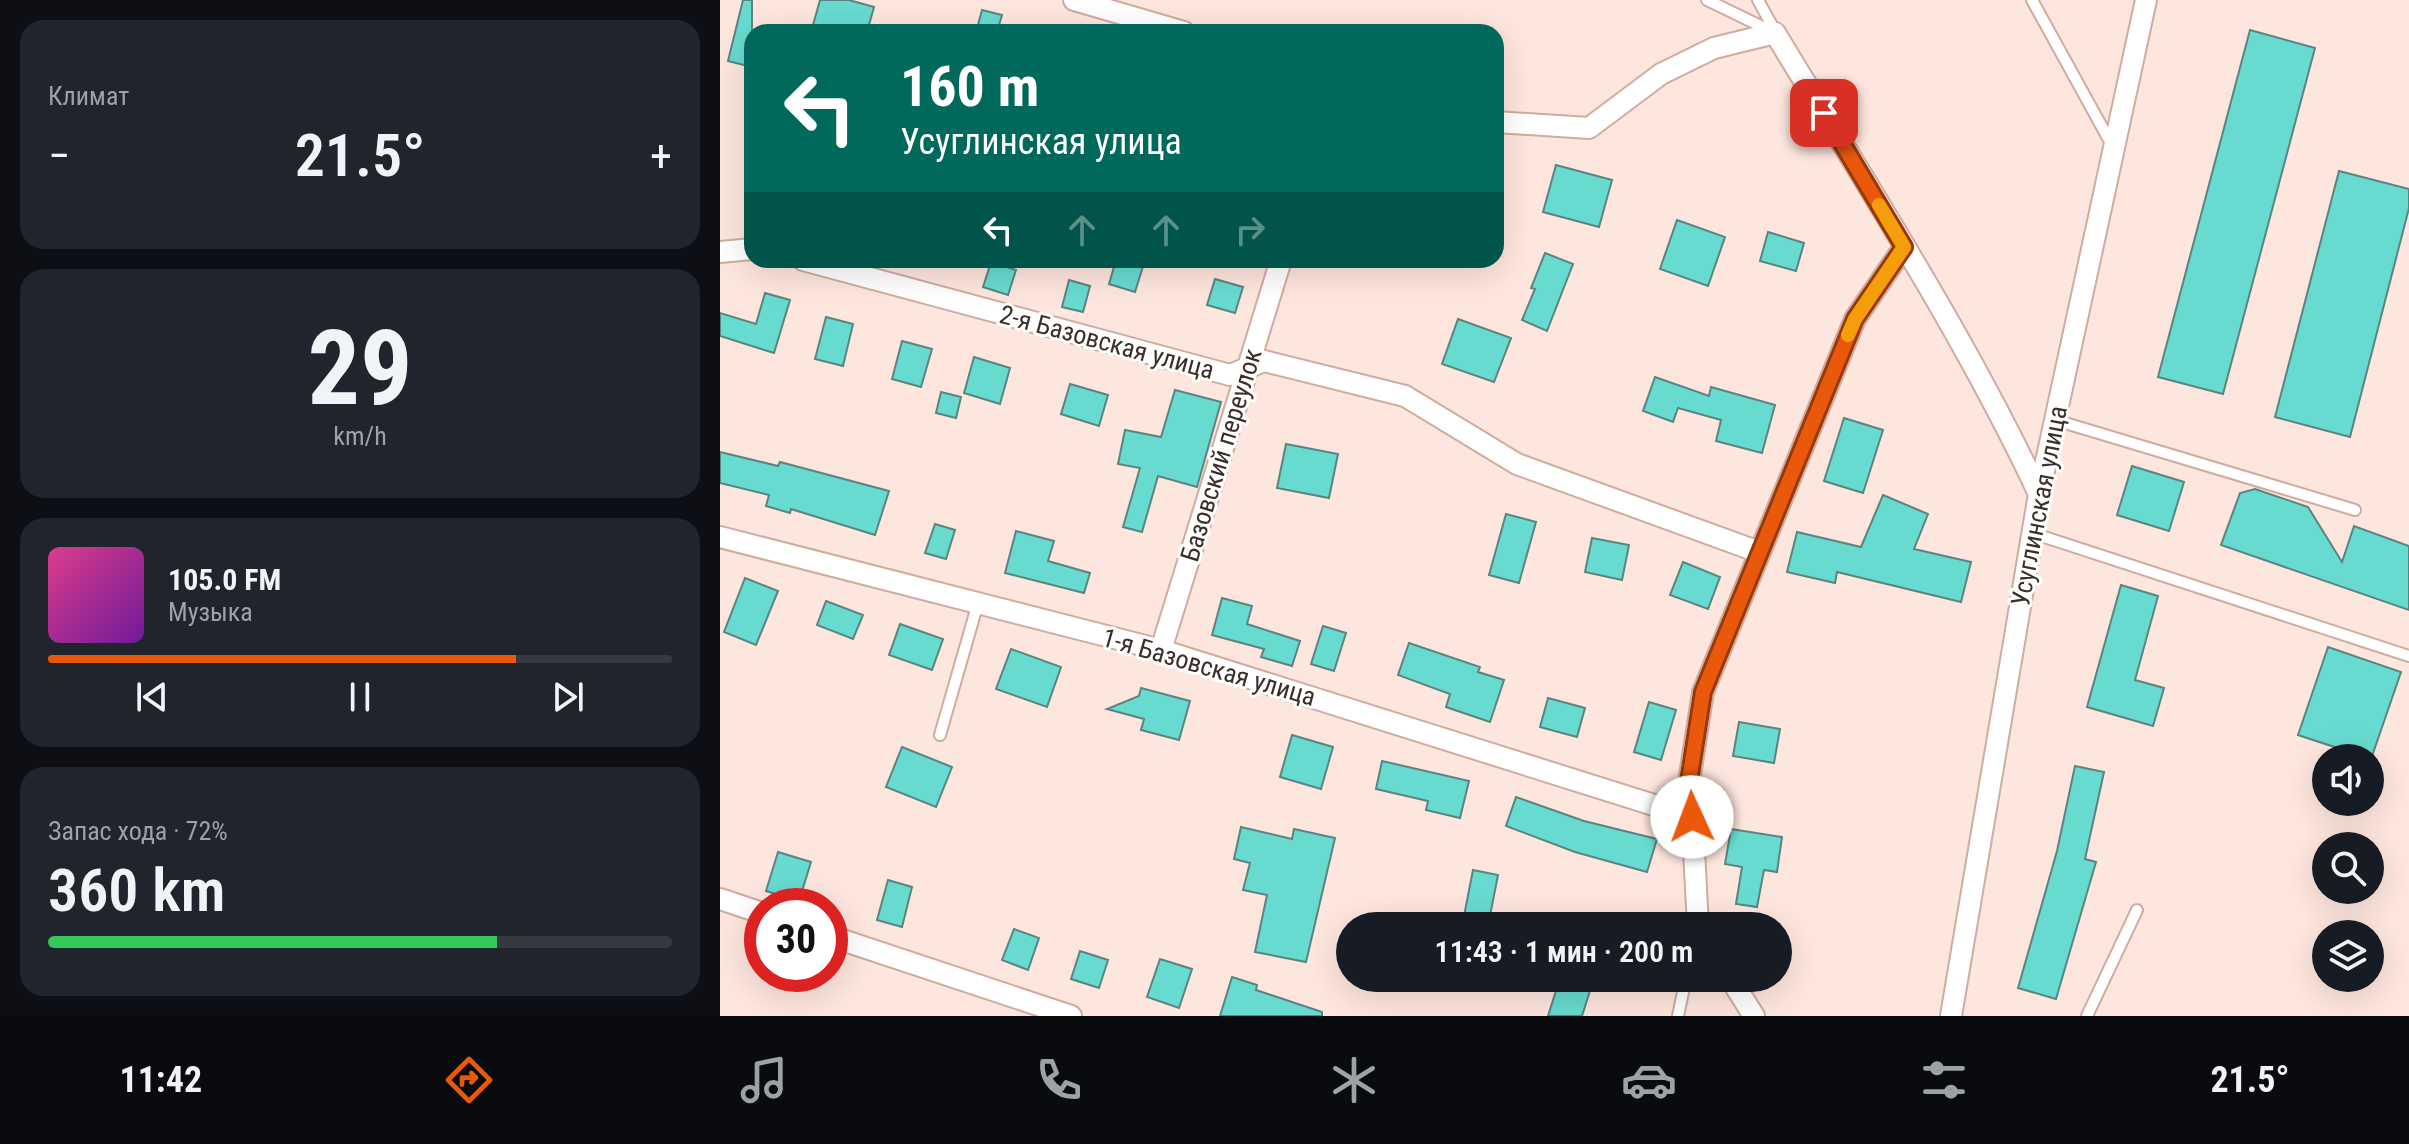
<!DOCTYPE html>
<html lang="ru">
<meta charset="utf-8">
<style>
:root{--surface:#171b24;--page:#20242c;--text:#f1f3f6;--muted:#9ea1a6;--line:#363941;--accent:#ea580c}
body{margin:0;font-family:"Roboto Condensed",sans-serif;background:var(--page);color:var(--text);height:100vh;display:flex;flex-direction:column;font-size:30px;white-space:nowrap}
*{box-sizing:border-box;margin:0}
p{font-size:26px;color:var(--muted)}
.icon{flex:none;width:44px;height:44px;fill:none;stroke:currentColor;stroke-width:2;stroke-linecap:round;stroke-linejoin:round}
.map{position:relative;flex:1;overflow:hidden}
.panel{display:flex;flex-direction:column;gap:20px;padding:20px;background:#0d0f14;width:720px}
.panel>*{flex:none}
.banner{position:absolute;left:24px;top:24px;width:760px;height:244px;border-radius:24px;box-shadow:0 8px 32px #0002;background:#00695c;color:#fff;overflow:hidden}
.controls{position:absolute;left:1592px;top:744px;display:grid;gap:16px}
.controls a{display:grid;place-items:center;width:72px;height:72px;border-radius:50%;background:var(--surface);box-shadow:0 8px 32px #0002;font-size:40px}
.speed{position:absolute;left:24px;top:888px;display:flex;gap:16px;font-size:40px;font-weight:700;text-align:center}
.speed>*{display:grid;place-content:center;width:104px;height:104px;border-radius:50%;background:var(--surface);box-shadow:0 8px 32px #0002;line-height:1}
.speed .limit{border:12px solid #d22;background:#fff;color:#111}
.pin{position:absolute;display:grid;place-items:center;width:68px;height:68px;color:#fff;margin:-34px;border-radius:16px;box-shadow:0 4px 12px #0006}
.me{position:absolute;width:88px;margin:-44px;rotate:358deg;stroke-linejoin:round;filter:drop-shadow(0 0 6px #0008)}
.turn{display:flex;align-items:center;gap:28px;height:168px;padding:0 24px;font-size:36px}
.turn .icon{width:104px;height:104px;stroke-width:2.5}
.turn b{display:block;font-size:56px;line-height:68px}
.lanes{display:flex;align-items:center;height:76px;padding:0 24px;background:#0003;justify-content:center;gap:40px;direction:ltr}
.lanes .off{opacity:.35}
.big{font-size:60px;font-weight:600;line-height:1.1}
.panel .widget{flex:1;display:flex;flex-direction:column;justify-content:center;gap:12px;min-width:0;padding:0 28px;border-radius:24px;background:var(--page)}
.panel .dial{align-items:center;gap:0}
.dial b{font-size:104px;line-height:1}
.song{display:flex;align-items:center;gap:24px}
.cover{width:96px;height:96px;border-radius:12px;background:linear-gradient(135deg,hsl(330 70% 55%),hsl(280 70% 35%))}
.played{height:8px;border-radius:4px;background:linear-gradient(90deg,var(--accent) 75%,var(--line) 75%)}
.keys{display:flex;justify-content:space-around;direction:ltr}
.heat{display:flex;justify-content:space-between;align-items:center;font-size:44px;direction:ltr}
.charge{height:12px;border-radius:6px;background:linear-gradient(90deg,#34c759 72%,var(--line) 0)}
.trip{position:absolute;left:616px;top:912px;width:456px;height:80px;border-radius:40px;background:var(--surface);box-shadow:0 8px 32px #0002;font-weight:600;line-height:80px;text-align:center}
.dock{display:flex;height:128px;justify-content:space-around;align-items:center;background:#090b0e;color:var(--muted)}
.dock .icon{width:56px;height:56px}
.dock .on{color:var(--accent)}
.dock b{font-size:36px;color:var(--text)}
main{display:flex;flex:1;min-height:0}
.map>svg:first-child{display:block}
.building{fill:#68dbd0;stroke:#5b8480;stroke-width:2}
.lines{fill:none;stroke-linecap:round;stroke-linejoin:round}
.service-casing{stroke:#d0aba0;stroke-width:14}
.minor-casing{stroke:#d0aba0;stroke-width:24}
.service{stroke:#fff;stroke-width:10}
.minor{stroke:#fff;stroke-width:20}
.route-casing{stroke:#983908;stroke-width:20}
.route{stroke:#ea580c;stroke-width:14}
.slow{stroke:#f59e0b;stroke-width:14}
.labels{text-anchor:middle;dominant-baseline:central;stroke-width:6;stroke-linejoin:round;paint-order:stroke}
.street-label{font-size:26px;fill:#3c2e29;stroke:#fff}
</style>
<main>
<section class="panel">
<div class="widget"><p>Климат</p>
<div class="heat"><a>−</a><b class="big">21.5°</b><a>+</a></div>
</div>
<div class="widget dial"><b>29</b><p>km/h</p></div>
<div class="widget">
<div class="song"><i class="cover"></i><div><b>105.0 FM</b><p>Музыка</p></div></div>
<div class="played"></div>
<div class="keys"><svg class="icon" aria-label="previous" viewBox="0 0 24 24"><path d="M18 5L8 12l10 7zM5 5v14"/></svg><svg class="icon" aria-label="pause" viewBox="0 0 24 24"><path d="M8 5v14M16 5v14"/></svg><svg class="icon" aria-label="next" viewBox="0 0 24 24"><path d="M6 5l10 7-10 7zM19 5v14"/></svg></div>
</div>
<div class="widget"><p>Запас хода · 72%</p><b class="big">360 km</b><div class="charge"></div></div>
</section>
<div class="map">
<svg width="1689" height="1016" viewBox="0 0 1689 1016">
<rect width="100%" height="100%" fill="#fde6de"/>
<path class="building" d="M23,0H32V48L28,66L8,61Z
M100,0H129L154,7L147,32H91Z
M262,10L282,15L277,32H256Z
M1530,30L1595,48L1503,394L1438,377Z
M836,165L892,180L879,227L823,212Z
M1619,171L1689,189V208L1630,437L1555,417Z
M957,220L1005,237L988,286L940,269Z
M1048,232L1084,243L1076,271L1040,261Z
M825,253L853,264L827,331L802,320L815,289L811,288Z
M396,260H425L415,292L389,284Z
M271,262L296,270L288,295L263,287Z
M495,279L523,287L515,313L487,305Z
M349,280L370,286L363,312L342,307Z
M45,293L70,300L54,353L0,336V313L36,324Z
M106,317L133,324L123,366L95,359Z
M738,319L791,338L774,382L722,364Z
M182,341L212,349L201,387L172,379Z
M254,357L290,368L280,404L244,393Z
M935,377L989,396L991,387L1055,405L1042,453L996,441L1001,420L958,408L953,422L923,411Z
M350,384L388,395L379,426L341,414Z
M455,390L501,402L477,487L438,476L422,532L403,527L420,468L398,464L405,430L441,437Z
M221,392L241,397L236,418L216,413Z
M1124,418L1163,430L1143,493L1104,481Z
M566,444L618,454L609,498L557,488Z
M0,452L58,466L60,462L169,491L155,535L71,509L70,513L46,506L49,495L0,483Z
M1412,466L1464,482L1449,531L1397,515Z
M1535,489L1588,507L1622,562L1634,526L1689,546V610L1501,545L1520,493Z
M1163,495L1208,514L1194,549L1251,562L1241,602L1117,572L1115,583L1067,572L1077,532L1141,547Z
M786,514L816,522L799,583L769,575Z
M215,524L235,530L226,559L205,553Z
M296,531L334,541L328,561L370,573L364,593L285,573Z
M872,538L909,545L902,580L865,572Z
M963,562L1000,577L988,609L950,595Z
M25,578L58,591L36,645L4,632Z
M1401,585L1438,596L1415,680L1444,688L1433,726L1367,707Z
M502,598L532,606L527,624L580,641L572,666L541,657L544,649L492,635Z
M106,601L143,615L133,639L97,625Z
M180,624L223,639L212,670L169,655Z
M603,626L626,633L614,671L591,664Z
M689,643L760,667L758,672L784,680L770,722L726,707L730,694L678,675Z
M1608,647L1681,672L1651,759L1578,735Z
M291,649L341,667L327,707L276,689Z
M421,688L470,701L459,740L421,730L424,719L387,709L419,696Z
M828,698L865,708L857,737L820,727Z
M929,702L956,710L941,760L914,752Z
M1019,722L1060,729L1054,763L1013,756Z
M572,735L613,747L601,789L560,777Z
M182,747L232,767L216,807L166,787Z
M662,761L749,781L740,818L706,810L708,801L656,789Z
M1355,766L1384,772L1365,859L1376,862L1336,999L1298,988L1337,851Z
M796,797L864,821L937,839L927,872L855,852L786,826Z
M521,827L572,839L574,829L615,838L586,962L535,952L547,895L523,890L530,863L514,859Z
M1011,829L1062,837L1057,872L1044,870L1037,907L1016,904L1022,867L1005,864Z
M58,852L91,862L79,901L46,891Z
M753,870L778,875L768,926H742Z
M168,880L192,887L182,927L157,920Z
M294,929L319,938L308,970L282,960Z
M360,951L388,960L379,988L351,979Z
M440,959L472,969L459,1008L427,997Z
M512,977L537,985L536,990L602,1012V1016H500Z
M840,978H874L862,1016H828Z"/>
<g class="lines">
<defs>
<path id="service" d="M987,0L1053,32
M1038,0L1055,31
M1312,0L1393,147
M1335,420L1635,510
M1312,533L1689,656
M220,735L258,603
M958,1016L966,978
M1367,1016L1417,910"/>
<path id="minor" d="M354,0L464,32
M776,122L869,128L941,74L994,48L1055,33C1146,184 1244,334 1319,494
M0,252L32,249
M83,260L510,375L544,361L685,396L797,464L1039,552
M0,537L441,650L972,817
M441,650L561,260
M0,899L42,913
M978,926L970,775L983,692L1135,319L1184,247
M110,936L351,1016
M1010,978L1034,1016
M1231,1016L1319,494L1426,0"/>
</defs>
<use href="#service" class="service-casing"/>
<use href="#minor" class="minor-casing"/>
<use href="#service" class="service"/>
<use href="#minor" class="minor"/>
</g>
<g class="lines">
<defs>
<path id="route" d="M972,817L970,775L983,692L1135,319L1184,247L1104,113"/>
</defs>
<use href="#route" class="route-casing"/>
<use href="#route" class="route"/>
<path class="slow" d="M1128,335L1135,319L1184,247L1159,205"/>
</g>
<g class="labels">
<g class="street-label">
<text transform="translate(387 342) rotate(15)">2-я Базовская улица</text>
<text transform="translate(501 455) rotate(-73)">Базовский переулок</text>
<text transform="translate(1319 506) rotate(-79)">Усуглинская улица</text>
<text transform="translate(489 667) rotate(16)">1-я Базовская улица</text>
</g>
</g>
</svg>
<div class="controls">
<a><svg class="icon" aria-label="sound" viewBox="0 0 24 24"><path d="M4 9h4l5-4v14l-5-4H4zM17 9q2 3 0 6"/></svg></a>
<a><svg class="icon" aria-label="search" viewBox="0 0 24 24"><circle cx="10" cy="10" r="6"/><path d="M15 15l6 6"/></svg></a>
<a><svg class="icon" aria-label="layers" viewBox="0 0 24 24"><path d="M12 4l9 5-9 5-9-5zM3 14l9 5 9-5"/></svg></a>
</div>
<div class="speed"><div class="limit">30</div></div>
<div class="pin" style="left:1104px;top:113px;background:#d93025"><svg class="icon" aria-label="arrive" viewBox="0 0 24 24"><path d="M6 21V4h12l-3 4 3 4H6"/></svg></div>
<svg class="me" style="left:972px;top:817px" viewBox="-20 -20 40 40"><circle r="19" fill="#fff"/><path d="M0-13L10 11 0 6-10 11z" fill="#ea580c"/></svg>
<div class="trip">11:43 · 1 мин · 200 m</div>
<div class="banner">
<div class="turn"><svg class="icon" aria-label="left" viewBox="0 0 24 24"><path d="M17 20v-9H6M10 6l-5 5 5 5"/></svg><div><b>160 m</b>Усуглинская улица</div></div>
<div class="lanes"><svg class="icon" aria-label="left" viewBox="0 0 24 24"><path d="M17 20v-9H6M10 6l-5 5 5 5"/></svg><svg class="icon off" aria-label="ahead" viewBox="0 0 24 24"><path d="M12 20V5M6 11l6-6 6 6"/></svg><svg class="icon off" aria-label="ahead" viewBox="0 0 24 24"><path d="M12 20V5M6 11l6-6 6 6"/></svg><svg class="icon off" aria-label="right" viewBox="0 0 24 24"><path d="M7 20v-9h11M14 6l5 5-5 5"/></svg></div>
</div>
</div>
</main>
<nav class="dock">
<b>11:42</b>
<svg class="icon on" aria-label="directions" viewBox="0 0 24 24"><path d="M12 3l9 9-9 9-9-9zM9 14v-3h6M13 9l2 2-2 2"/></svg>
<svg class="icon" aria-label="music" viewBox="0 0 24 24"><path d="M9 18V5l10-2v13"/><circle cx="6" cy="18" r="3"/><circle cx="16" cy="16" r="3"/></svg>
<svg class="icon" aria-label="phone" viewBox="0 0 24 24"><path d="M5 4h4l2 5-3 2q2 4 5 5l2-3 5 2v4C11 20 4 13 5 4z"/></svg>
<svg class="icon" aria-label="climate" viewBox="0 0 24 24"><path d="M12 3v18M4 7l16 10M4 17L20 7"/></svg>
<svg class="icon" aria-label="car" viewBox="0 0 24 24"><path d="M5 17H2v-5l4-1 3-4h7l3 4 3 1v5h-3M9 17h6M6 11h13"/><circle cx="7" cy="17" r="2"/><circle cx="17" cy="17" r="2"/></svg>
<svg class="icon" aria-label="filters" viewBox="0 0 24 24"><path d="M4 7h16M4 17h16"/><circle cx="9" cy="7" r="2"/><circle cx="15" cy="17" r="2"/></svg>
<b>21.5°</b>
</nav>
